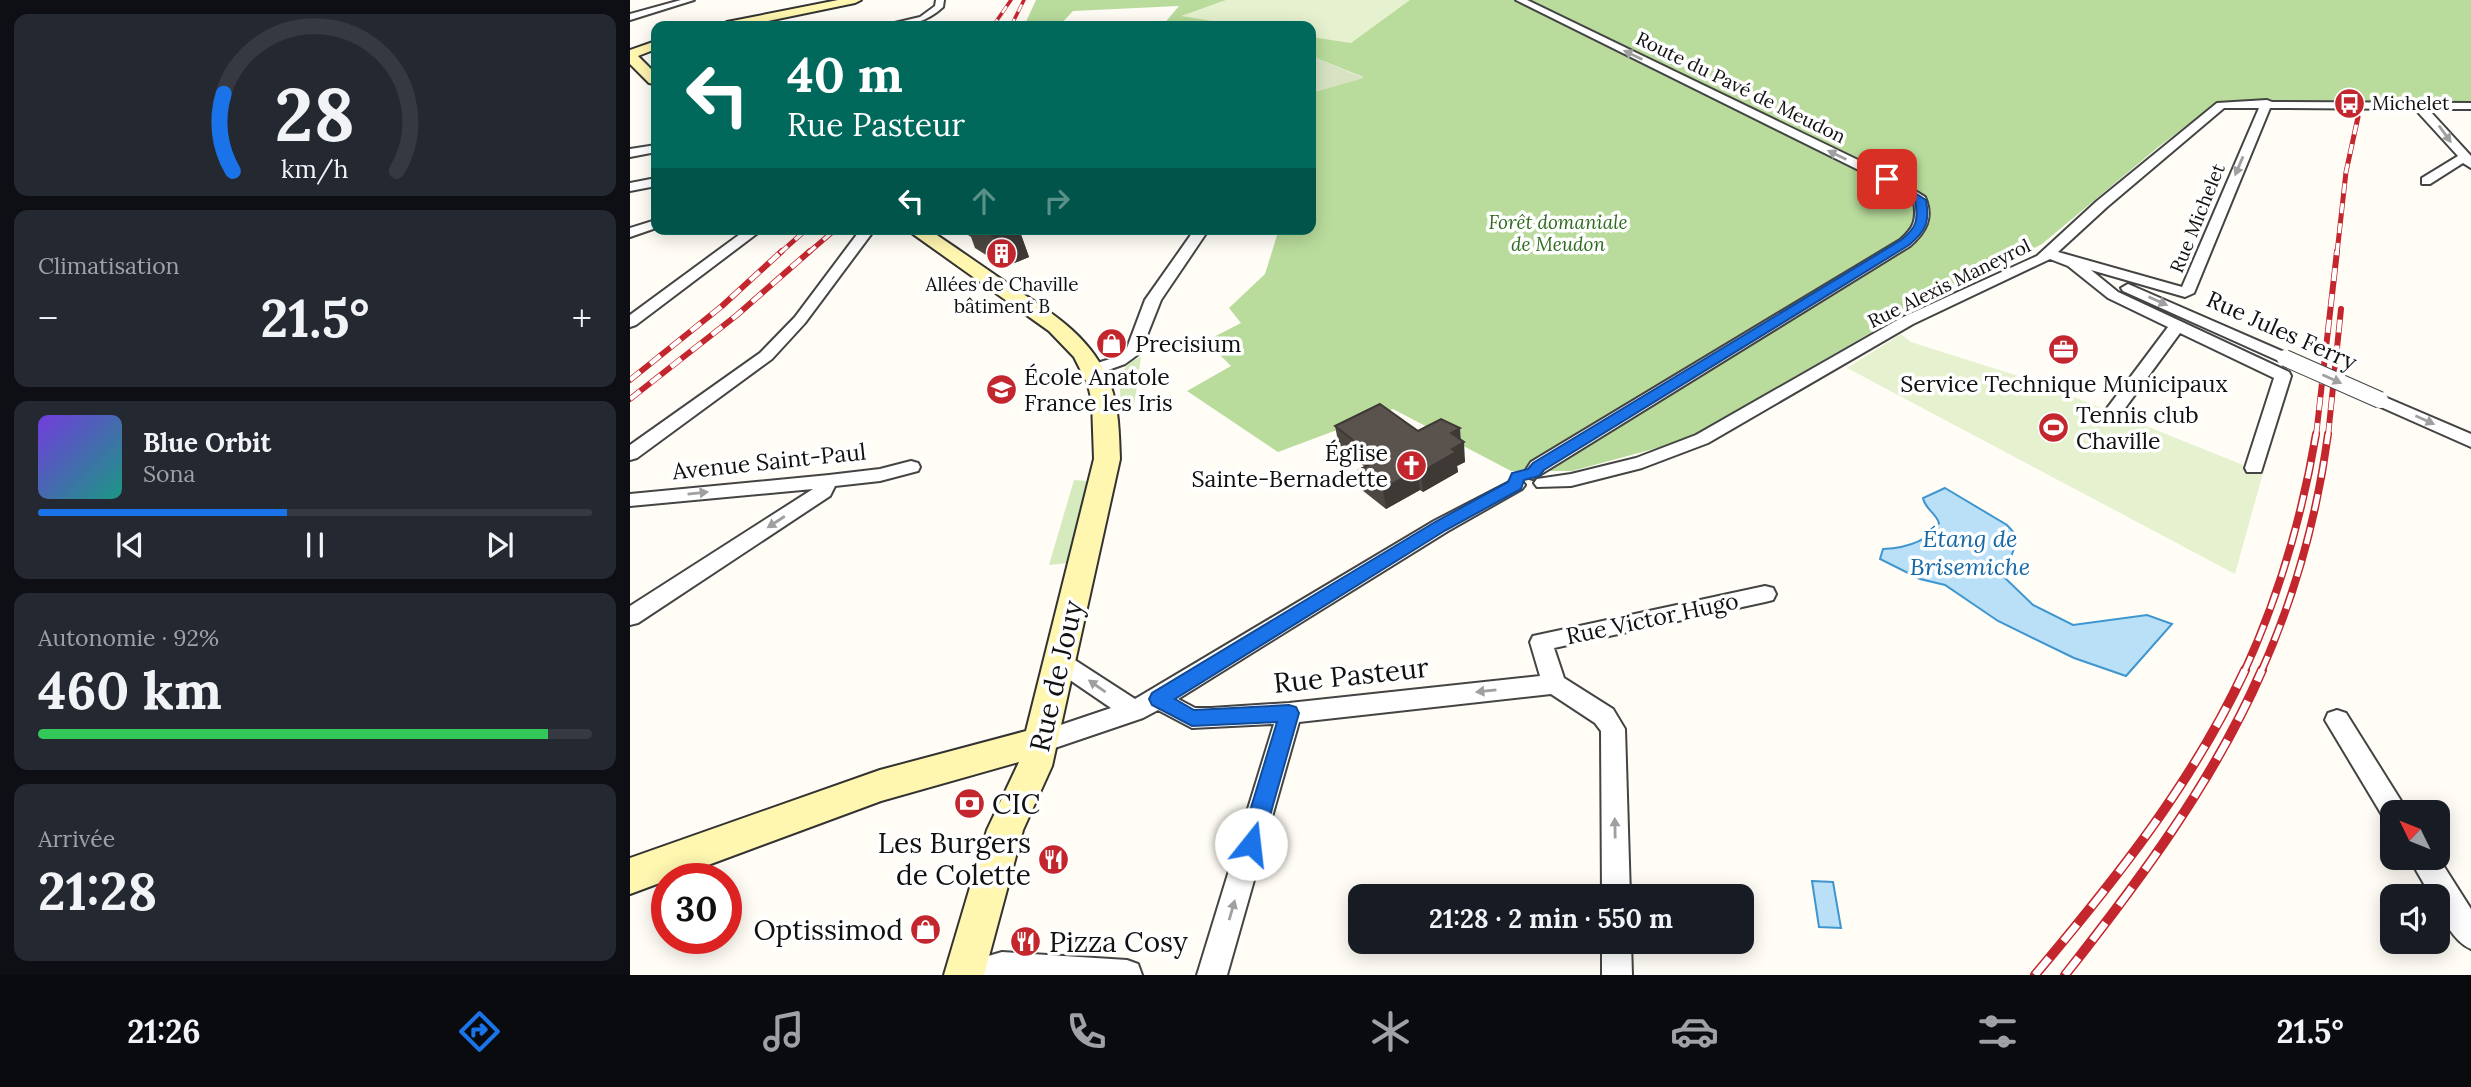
<!DOCTYPE html>
<html lang="fr">
<meta charset="utf-8">
<style>
:root{--surface:#171b24;--page:#242831;--text:#f1f3f6;--muted:#9ea1a6;--line:#363941;--accent:#1a73e8}
body{margin:0;font-family:Lora,serif;background:var(--page);color:var(--text);height:100vh;display:flex;flex-direction:column;font-size:26px;white-space:nowrap}
*{box-sizing:border-box;margin:0}
p{font-size:23px;color:var(--muted)}
.icon{flex:none;width:38px;height:38px;fill:none;stroke:currentColor;stroke-width:2;stroke-linecap:round;stroke-linejoin:round}
.map{position:relative;flex:1;overflow:hidden}
.details{display:flex;flex-direction:column;gap:14px;padding:14px;background:#0d0f14;width:630px}
.details>*{flex:none}
.hud{position:absolute;left:21px;top:21px;width:665px;height:214px;border-radius:14px;box-shadow:0 4px 18px #0003;background:#00695c;color:#fff;overflow:hidden}
.needle{width:46px;rotate:313deg}
.buttons{position:absolute;left:1750px;top:800px;display:grid;gap:14px}
.buttons a{display:grid;place-items:center;width:70px;height:70px;border-radius:14px;background:var(--surface);box-shadow:0 4px 18px #0003;font-size:35px}
.speed{position:absolute;left:21px;top:863px;display:flex;gap:14px;font-size:35px;font-weight:700;text-align:center}
.speed>*{display:grid;place-content:center;width:91px;height:91px;border-radius:50%;background:var(--surface);box-shadow:0 4px 18px #0003;line-height:1}
.speed .limit{border:10px solid #d22;background:#fff;color:#111}
.pin{position:absolute;display:grid;place-items:center;width:60px;height:60px;color:#fff;margin:-30px;border-radius:14px;box-shadow:0 4px 10px #0006}
.me{position:absolute;width:77px;margin:-38px;rotate:16deg;stroke-linejoin:round;filter:drop-shadow(0 0 5px #0008)}
.turn{display:flex;align-items:center;gap:24px;height:147px;padding:0 21px;font-size:32px}
.turn .icon{width:91px;height:91px;stroke-width:2.5}
.turn b{display:block;font-size:49px;line-height:60px}
.lanes{display:flex;align-items:center;height:66px;padding:0 21px;background:#0003;justify-content:center;gap:35px;direction:ltr}
.lanes .off{opacity:.35}
.big{font-size:52px;font-weight:800;line-height:1.1}
.details .widget{flex:1;display:flex;flex-direction:column;justify-content:center;gap:10px;min-width:0;padding:0 24px;border-radius:14px;background:var(--page)}
.details .dial{align-items:center;gap:0}
.dial svg{height:182px;overflow:visible;fill:none;stroke:var(--line);stroke-width:7;stroke-linecap:round;text-anchor:middle}
.dial text{fill:var(--text);stroke:none}
.song{display:flex;align-items:center;gap:21px}
.cover{width:84px;height:84px;border-radius:10px;background:linear-gradient(135deg,hsl(260 70% 55%),hsl(170 70% 35%))}
.played{height:7px;border-radius:4px;background:linear-gradient(90deg,var(--accent) 45%,var(--line) 45%)}
.keys{display:flex;justify-content:space-around;direction:ltr}
.heat{display:flex;justify-content:space-between;align-items:center;font-size:38px;direction:ltr}
.charge{height:10px;border-radius:5px;background:linear-gradient(90deg,#34c759 92%,var(--line) 0)}
.trip{position:absolute;left:718px;top:884px;width:406px;height:70px;border-radius:14px;background:var(--surface);box-shadow:0 4px 18px #0003;font-weight:800;line-height:70px;text-align:center}
.dock{display:flex;height:112px;justify-content:space-around;align-items:center;background:#090b0e;color:var(--muted)}
.dock .icon{width:49px;height:49px}
.dock .active{color:var(--accent)}
.dock b{font-size:32px;color:var(--text)}
main{display:flex;flex:1;min-height:0}
.map>svg:first-child{display:block}
.green{fill:#d5ebbd}
.forest{fill:#b9dc9c}
.cemetery{fill:#d9e3c4}
.pitch{fill:#e6f2cf}
.water{fill:#b9e0f7;stroke:#3f96cf;stroke-width:2}
.lines{fill:none;stroke-linecap:round;stroke-linejoin:round}
.street-casing{stroke:#444;stroke-width:4}
.secondary-casing{stroke:#333;stroke-width:4}
.street{fill:#fff;fill-rule:evenodd}
.secondary{fill:#fff6b0;fill-rule:evenodd}
.rail-far4-casing{stroke:#c4262e;stroke-width:3.5}
.rail-far3-casing{stroke:#c4262e;stroke-width:5}
.rail-far2-casing{stroke:#c4262e;stroke-width:6}
.rail-far1-casing{stroke:#c4262e;stroke-width:8}
.rail-casing{stroke:#c4262e;stroke-width:10}
.rail-far4{stroke:#fff;stroke-width:2.5;stroke-dasharray:8;stroke-linecap:butt}
.rail-far3{stroke:#fff;stroke-width:3.5;stroke-dasharray:10;stroke-linecap:butt}
.rail-far2{stroke:#fff;stroke-width:4.5;stroke-dasharray:13;stroke-linecap:butt}
.rail-far1{stroke:#fff;stroke-width:5;stroke-dasharray:17;stroke-linecap:butt}
.rail{stroke:#fff;stroke-width:7;stroke-dasharray:22;stroke-linecap:butt}
.street-bridge-casing{stroke:#444;stroke-width:18;stroke-linecap:butt}
.street-bridge{stroke:#fff;stroke-width:16}
.wall{fill:#4d4742}
.shaded-wall{fill:#3f3936}
.building{fill:#5a524d;stroke:#3f3936;stroke-width:2}
.oneway{fill:#a0a0a0}
.route{fill:#1a73e8;stroke:#114b97;stroke-width:2}
.labels{text-anchor:middle;dominant-baseline:central;stroke-width:7;stroke-linejoin:round;paint-order:stroke}
.far-street-label{font-size:19px;fill:#111;stroke:#fff}
.far-poi-label{font-size:19px;fill:#111;stroke:#fff;text-anchor:start}
.far-park-label{font-size:19px;font-style:italic;fill:#2f6b1f;stroke:#fff}
.street-label{font-size:23px;fill:#111;stroke:#fff}
.poi-label{font-size:23px;fill:#111;stroke:#fff;text-anchor:start}
.water-label{font-size:24px;font-style:italic;fill:#1768a6;stroke:#fff}
.near-street-label{font-size:28px;fill:#111;stroke:#fff}
.near-poi-label{font-size:28px;fill:#111;stroke:#fff;text-anchor:start}
</style>
<main>
<section class="details">
<div class="widget dial"><svg viewBox="0 0 100 80">
<path d="M14 69A42 42 0 1 1 86 69"/>
<path d="M14 69A42 42 0 0 1 10 35" stroke="#1a73e8"/>
<text x="50" y="56" font-size="32" font-weight="700">28</text>
<text x="50" y="72" font-size="11">km/h</text>
</svg></div>
<div class="widget"><p>Climatisation</p>
<div class="heat"><a>−</a><b class="big">21.5°</b><a>+</a></div>
</div>
<div class="widget">
<div class="song"><i class="cover"></i><div><b>Blue Orbit</b><p>Sona</p></div></div>
<div class="played"></div>
<div class="keys"><svg class="icon" aria-label="previous" viewBox="0 0 24 24"><path d="M18 5L8 12l10 7zM5 5v14"/></svg><svg class="icon" aria-label="pause" viewBox="0 0 24 24"><path d="M8 5v14M16 5v14"/></svg><svg class="icon" aria-label="next" viewBox="0 0 24 24"><path d="M6 5l10 7-10 7zM19 5v14"/></svg></div>
</div>
<div class="widget"><p>Autonomie · 92%</p><b class="big">460 km</b><div class="charge"></div></div>
<div class="widget"><p>Arrivée</p><b class="big">21:28</b></div>
</section>
<div class="map">
<svg width="1841" height="975" viewBox="0 0 1841 975">
<rect width="100%" height="100%" fill="#fffdf5"/>
<path class="green" d="M511,357L503,413L492,414C490,391 484,366 511,357Z
M444,480L456,481L458,484L438,563L419,565Z"/>
<path class="forest" d="M406,0H1841V103L1589,101L1527,148L1412,244L1240,333L1053,441L942,471H881L763,409L648,452L557,391L601,366L576,341L611,323L599,308L635,274L649,229H681V93L733,77L681,56V26H532L549,6L443,11L429,26H394Z"/>
<path class="cemetery" d="M681,56L734,78L681,93Z"/>
<path class="pitch" d="M596,0H780L721,43L681,37V26H613L551,16Z
M1271,334L1281,342L1404,381L1633,473L1605,574L1217,368Z"/>
<path class="water" d="M1315,488L1377,525L1388,537L1374,577L1403,605L1443,625L1517,615L1542,624L1496,676L1444,658L1368,621L1315,585L1290,579L1250,559L1253,549C1274,548 1298,542 1309,523C1306,513 1295,509 1293,498Z
M1182,881L1203,882L1211,928L1189,927Z"/>
<g class="lines">
<defs>
<path id="street" d="M51,0H64L0,20V14Z
M306,0H314L313,7C296,23 276,27 252,26L290,17L305,6Z
M886,0H897L1261,176L1295,197C1304,218 1296,232 1280,246L903,479L896,477L894,473L901,462L1270,240C1284,228 1287,220 1284,202L1253,182Z
M1637,100L1642,102L1841,103V109H1798L1841,156V168L1833,163L1800,184H1792V178L1828,156L1785,109L1640,108L1564,293L1555,297L1461,270L1488,292L1659,372L1661,376L1631,472H1617L1615,468L1644,378L1550,333L1490,415H1478L1475,411L1538,327L1478,298L1438,266L1420,259L1283,324L1078,443L1012,468L941,486L907,487L904,483L907,479L941,474L1006,458L1066,435L1271,318L1407,256L1467,201L1587,103ZM1594,108H1629L1552,287L1428,252L1477,207Z
M26,145V152L0,157V149Z
M26,178V186L0,191V183Z
M26,220V228L0,237V228Z
M117,229H133L6,325L0,327V315Z
M231,229H245L175,323L142,359L7,458L0,460V445L130,353L165,317Z
M565,229H579L531,300L510,353L495,364L464,375L458,374L456,370L458,366L483,358L497,348L515,300Z
M1498,284L1661,355L1663,358L1655,363L1649,361L1493,291L1491,288Z
M1750,395L1841,434V447L1744,404L1741,400Z
M281,461L288,463L290,467L288,471L250,481L205,486L200,496L8,623L0,625V606L183,489L0,506V494L199,475L250,469Z
M885,479L892,481L895,485L892,489L818,531L548,699L565,708H581L659,703L910,676L900,642L903,636L1135,586L1143,588L1146,594L1143,600L1135,602L924,648L934,678L983,709L995,729L1000,896H972L971,731L965,723L921,694L669,722L597,975H567L644,724L562,728L528,710L513,718L410,753L401,749L398,742L401,735L481,708L421,667L417,661L421,655L429,652L437,655L505,699L804,521Z
M1707,710L1716,713L1773,804L1777,812H1762V823L1755,820L1695,720L1698,713Z
M1808,857L1841,909V949C1824,942 1808,915 1808,896H1801L1779,858Z
M972,942H1001L1002,975H972Z
M372,952L497,960L508,964L512,975H327L331,964Z"/>
<path id="secondary" d="M208,0H231L225,3L114,26H91L97,22Z
M26,41V49L8,56L26,74L24,84L19,83L0,64V50Z
M276,229H298C325,247 352,266 378,284C419,311 462,336 480,384C489,408 489,434 490,459L422,766L393,830L354,975H314L357,830L389,762L251,801L0,894V858L250,770L396,731L464,459L462,402L458,385L444,357L419,331Z"/>
</defs>
<use href="#street" class="street-casing"/>
<use href="#secondary" class="secondary-casing"/>
<use href="#street" class="street"/>
<use href="#secondary" class="secondary"/>
<defs>
<path id="rail-far4" d="M363,26L381,0
M381,26L394,0"/>
<path id="rail-far3" d="M150,253L177,229
M178,253L206,229
M1707,253L1716,172L1728,117"/>
<path id="rail-far2" d="M0,380L92,306L152,251
M0,399L107,315L180,251
M1686,436L1707,251
M1698,436L1711,309"/>
<path id="rail-far1" d="M1614,672C1649,596 1672,517 1686,434
M1631,672C1665,596 1687,517 1698,434"/>
<path id="rail" d="M1405,975C1485,880 1562,784 1615,670
M1435,975C1510,880 1583,782 1632,670"/>
</defs>
<use href="#rail-far4" class="rail-far4-casing"/>
<use href="#rail-far3" class="rail-far3-casing"/>
<use href="#rail-far2" class="rail-far2-casing"/>
<use href="#rail-far1" class="rail-far1-casing"/>
<use href="#rail" class="rail-casing"/>
<use href="#rail-far4" class="rail-far4"/>
<use href="#rail-far3" class="rail-far3"/>
<use href="#rail-far2" class="rail-far2"/>
<use href="#rail-far1" class="rail-far1"/>
<use href="#rail" class="rail"/>
<defs>
<path id="street-bridge" d="M1655,358L1750,400"/>
</defs>
<use href="#street-bridge" class="street-bridge-casing"/>
<use href="#street-bridge" class="street-bridge"/>
</g>
<path class="wall" d="M329,229H389L399,257L375,267L345,248L341,237Z
M705,426L788,431L831,440L835,462L827,466L828,472L793,492L790,490L756,509L732,490L729,470L735,467L709,446Z"/>
<path class="shaded-wall" d="M366,229H389L399,257L375,267L363,236Z
M830,428L831,443L834,442L835,462L827,466L828,472L793,492L791,472L821,433Z
M787,470L790,490L756,509L753,489Z"/>
<path class="building" d="M351,229H381L363,236Z
M750,404L788,431L811,419L830,428L821,433L834,442L822,449L826,452L791,472L787,470L753,489L729,470L748,460L705,426Z"/>
<defs><path id="oneway-solid" d="M-6-.8H1V-3.2L6.5 0L1 3.2V.8H-6Z" transform="scale(1.75)"/></defs>
<g class="oneway">
<use href="#oneway-solid" transform="translate(1003 55) rotate(-154)"/>
<use href="#oneway-solid" transform="translate(1815 134) rotate(54)"/>
<use href="#oneway-solid" transform="translate(1207 155) rotate(-154)"/>
<use href="#oneway-solid" transform="translate(1609 166) rotate(113)"/>
<use href="#oneway-solid" transform="translate(1528 301) rotate(24)"/>
<use href="#oneway-solid" transform="translate(1702 379) rotate(24)"/>
<use href="#oneway-solid" transform="translate(1795 420) rotate(24)"/>
<use href="#oneway-solid" transform="translate(68 493) rotate(-6)"/>
<use href="#oneway-solid" transform="translate(146 522) rotate(147)"/>
<use href="#oneway-solid" transform="translate(467 686) rotate(-145)"/>
<use href="#oneway-solid" transform="translate(856 691) rotate(174)"/>
<use href="#oneway-solid" transform="translate(985 828) rotate(-91)"/>
<use href="#oneway-solid" transform="translate(602 910) rotate(-74)"/>
</g>
<path class="route" d="M1253,177H1260L1296,200C1300,222 1296,231 1279,245L914,470L909,476L894,480L891,489L816,530L545,699L564,710L659,705L666,707L669,713L632,844L629,851L621,854L613,851L610,844L647,722L562,726L522,705L519,699L522,693L805,522L878,482L882,473L898,469L903,463L1271,240C1286,228 1289,221 1285,201L1253,182Z"/>
<defs>
<symbol id="bus-disc" viewBox="-11 -11 22 22"><circle r="9.5" fill="#c4262e" stroke="#fff"/><path d="M-5-6H5V4H4V6H2V4H-2V6H-4V4H-5ZM-3.5-4V0h7V-4ZM-3.5 1.2v1.5H-2V1.2ZM2 1.2v1.5H3.5V1.2Z" fill="#fff"/></symbol>
<symbol id="building-disc" viewBox="-11 -11 22 22"><circle r="9.5" fill="#c4262e" stroke="#fff"/><path d="M-4-6H4V6H1V3H-1V6H-4ZM-2.5-4.3h1.7v1.8h-1.7ZM.8-4.3h1.7v1.8H.8ZM-2.5-1h1.7V.8h-1.7ZM.8-1h1.7V.8H.8Z" fill="#fff"/></symbol>
<symbol id="shop-disc" viewBox="-11 -11 22 22"><circle r="9.5" fill="#c4262e" stroke="#fff"/><path d="M-5-2.5h2.3a2.7 3.5 0 0 1 5.4 0H5L5.5 6h-11ZM-1.5-2.5h3a1.5 2.3 0 0 0-3 0Z" fill="#fff"/></symbol>
<symbol id="office-disc" viewBox="-11 -11 22 22"><circle r="9.5" fill="#c4262e" stroke="#fff"/><path d="M-6-3h4V-5.5h4V-3h4V5H-6ZM-1-4.5V-3h2v-1.5ZM-6 0V1H6V0Z" fill="#fff"/></symbol>
<symbol id="school-disc" viewBox="-11 -11 22 22"><circle r="9.5" fill="#c4262e" stroke="#fff"/><path d="M0-5L7-2L0 1L-7-2ZM-4 1L0 2.5L4 1V4Q0 6-4 4Z" fill="#fff"/></symbol>
<symbol id="stadium-disc" viewBox="-11 -11 22 22"><circle r="9.5" fill="#c4262e" stroke="#fff"/><path d="M0-5a6.5 5 0 1 0 0 10a6.5 5 0 1 0 0-10ZM-3.5-1.8h7v3.6h-7Z" fill="#fff"/></symbol>
<symbol id="church-disc" viewBox="-11 -11 22 22"><circle r="9.5" fill="#c4262e" stroke="#fff"/><path d="M-1.2-6h2.4v3.5h3.3v2.4h-3.3V6h-2.4V-.1h-3.3v-2.4h3.3Z" fill="#fff"/></symbol>
<symbol id="bank-disc" viewBox="-11 -11 22 22"><circle r="9.5" fill="#c4262e" stroke="#fff"/><path d="M-6-4H6V4H-6ZM0-2.3a2.3 2.3 0 1 0 0 4.6a2.3 2.3 0 1 0 0-4.6Z" fill="#fff"/></symbol>
<symbol id="restaurant-disc" viewBox="-11 -11 22 22"><circle r="9.5" fill="#c4262e" stroke="#fff"/><path d="M-5-6h1v4h1v-4h1v4h1v-4h1v5L-1.5 .5V6h-2V.5L-5-1ZM5-6V6H3V1.5H1.5Q1.5-4 5-6Z" fill="#fff"/></symbol>
</defs>
<g fill-rule="evenodd">
<use href="#bus-disc" x="1702" y="86" width="35" height="35"/>
<use href="#building-disc" x="354" y="236" width="35" height="35"/>
<use href="#shop-disc" x="464" y="326" width="35" height="35"/>
<use href="#office-disc" x="1416" y="332" width="35" height="35"/>
<use href="#school-disc" x="354" y="372" width="35" height="35"/>
<use href="#stadium-disc" x="1406" y="410" width="35" height="35"/>
<use href="#church-disc" x="764" y="448" width="35" height="35"/>
<use href="#bank-disc" x="322" y="786" width="35" height="35"/>
<use href="#restaurant-disc" x="406" y="842" width="35" height="35"/>
<use href="#shop-disc" x="278" y="912" width="35" height="35"/>
<use href="#restaurant-disc" x="378" y="924" width="35" height="35"/>
</g>
<g class="labels">
<g class="far-street-label">
<text transform="translate(1111 87) rotate(26)">Route du Pavé de Meudon</text>
<text transform="translate(1567 218) rotate(-68)">Rue Michelet</text>
<text transform="translate(1319 283) rotate(-26)">Rue Alexis Maneyrol</text>
</g>
<g class="far-poi-label">
<text x="1742" y="103">Michelet</text>
<text x="372" y="284" text-anchor="middle">Allées de Chaville<tspan x="372" dy="22">bâtiment B</tspan></text>
</g>
<g class="far-park-label">
<text x="928" y="222">Forêt domaniale<tspan x="928" dy="22">de Meudon</tspan></text>
</g>
<g class="street-label">
<text transform="translate(1652 330) rotate(24)">Rue Jules Ferry</text>
<text transform="translate(139 461) rotate(-6)">Avenue Saint-Paul</text>
<text transform="translate(1022 618) rotate(-12)">Rue Victor Hugo</text>
</g>
<g class="poi-label">
<text x="505" y="343">Precisium</text>
<text x="394" y="376">École Anatole<tspan x="394" dy="26">France les Iris</tspan></text>
<text x="1434" y="383" text-anchor="middle">Service Technique Municipaux</text>
<text x="1446" y="414">Tennis club<tspan x="1446" dy="26">Chaville</tspan></text>
<text x="758" y="452" text-anchor="end">Église<tspan x="758" dy="26">Sainte-Bernadette</tspan></text>
</g>
<g class="water-label">
<text x="1340" y="538">Étang de<tspan x="1340" dy="28">Brisemiche</tspan></text>
</g>
<g class="near-street-label">
<text transform="translate(721 675) rotate(-6)">Rue Pasteur</text>
<text transform="translate(426 676) rotate(-77)">Rue de Jouy</text>
</g>
<g class="near-poi-label">
<text x="362" y="804">CIC</text>
<text x="401" y="843" text-anchor="end">Les Burgers<tspan x="401" dy="32">de Colette</tspan></text>
<text x="273" y="930" text-anchor="end">Optissimod</text>
<text x="419" y="942">Pizza Cosy</text>
</g>
</g>
</svg>
<div class="buttons">
<a><svg class="needle" viewBox="-14 -14 28 28"><path d="M0-13l5 13h-10z" fill="#e53935"/><path d="M0 13l5-13h-10z" fill="#9ea1a6"/></svg></a>
<a><svg class="icon" aria-label="sound" viewBox="0 0 24 24"><path d="M4 9h4l5-4v14l-5-4H4zM17 9q2 3 0 6"/></svg></a>
</div>
<div class="speed"><div class="limit">30</div></div>
<div class="pin" style="left:1257px;top:179px;background:#d93025"><svg class="icon" aria-label="arrive" viewBox="0 0 24 24"><path d="M6 21V4h12l-3 4 3 4H6"/></svg></div>
<svg class="me" style="left:621px;top:844px" viewBox="-20 -20 40 40"><circle r="19" fill="#fff"/><path d="M0-13L10 11 0 6-10 11z" fill="#1a73e8"/></svg>
<div class="trip">21:28 · 2 min · 550 m</div>
<div class="hud">
<div class="turn"><svg class="icon" aria-label="left" viewBox="0 0 24 24"><path d="M17 20v-9H6M10 6l-5 5 5 5"/></svg><div><b>40 m</b>Rue Pasteur</div></div>
<div class="lanes"><svg class="icon" aria-label="left" viewBox="0 0 24 24"><path d="M17 20v-9H6M10 6l-5 5 5 5"/></svg><svg class="icon off" aria-label="ahead" viewBox="0 0 24 24"><path d="M12 20V5M6 11l6-6 6 6"/></svg><svg class="icon off" aria-label="right" viewBox="0 0 24 24"><path d="M7 20v-9h11M14 6l5 5-5 5"/></svg></div>
</div>
</div>
</main>
<nav class="dock">
<b>21:26</b>
<svg class="icon active" aria-label="directions" viewBox="0 0 24 24"><path d="M12 3l9 9-9 9-9-9zM9 14v-3h6M13 9l2 2-2 2"/></svg>
<svg class="icon" aria-label="music" viewBox="0 0 24 24"><path d="M9 18V5l10-2v13"/><circle cx="6" cy="18" r="3"/><circle cx="16" cy="16" r="3"/></svg>
<svg class="icon" aria-label="phone" viewBox="0 0 24 24"><path d="M5 4h4l2 5-3 2q2 4 5 5l2-3 5 2v4C11 20 4 13 5 4z"/></svg>
<svg class="icon" aria-label="climate" viewBox="0 0 24 24"><path d="M12 3v18M4 7l16 10M4 17L20 7"/></svg>
<svg class="icon" aria-label="car" viewBox="0 0 24 24"><path d="M5 17H2v-5l4-1 3-4h7l3 4 3 1v5h-3M9 17h6M6 11h13"/><circle cx="7" cy="17" r="2"/><circle cx="17" cy="17" r="2"/></svg>
<svg class="icon" aria-label="filters" viewBox="0 0 24 24"><path d="M4 7h16M4 17h16"/><circle cx="9" cy="7" r="2"/><circle cx="15" cy="17" r="2"/></svg>
<b>21.5°</b>
</nav>
